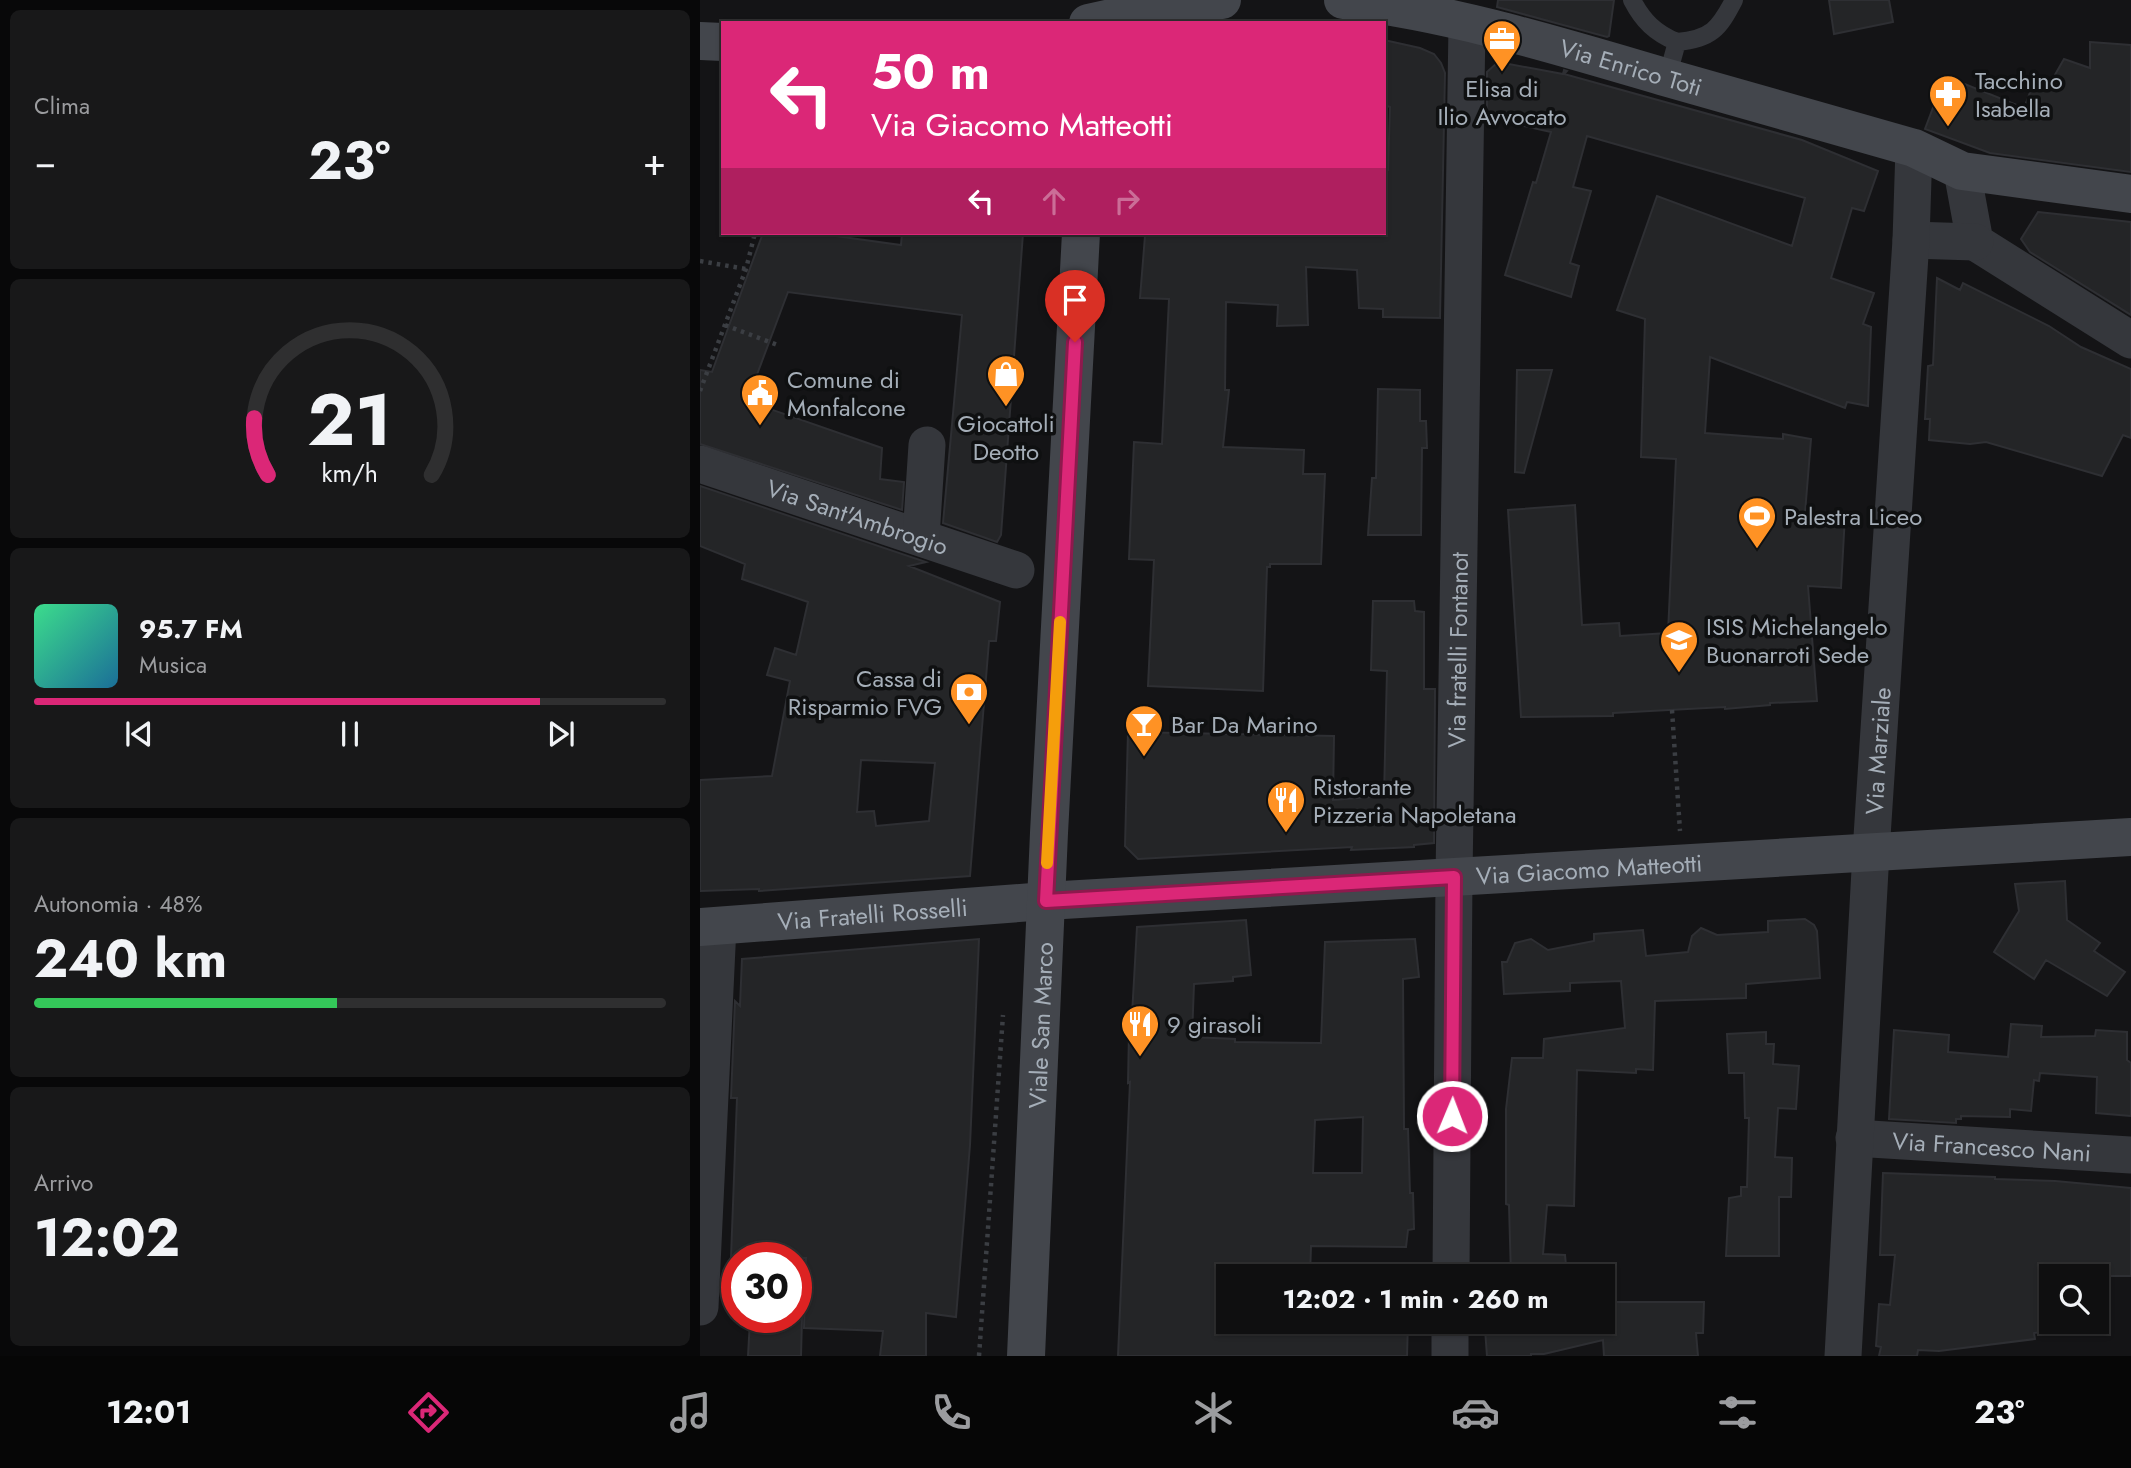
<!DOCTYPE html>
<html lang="it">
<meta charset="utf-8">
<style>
:root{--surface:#0f0f10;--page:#181819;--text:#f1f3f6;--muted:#9b9c9f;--line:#2f2f30;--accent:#db2777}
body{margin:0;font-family:Jost,sans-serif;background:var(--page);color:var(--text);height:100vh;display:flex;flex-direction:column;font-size:26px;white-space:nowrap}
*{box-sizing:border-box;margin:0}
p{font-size:23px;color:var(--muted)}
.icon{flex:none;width:38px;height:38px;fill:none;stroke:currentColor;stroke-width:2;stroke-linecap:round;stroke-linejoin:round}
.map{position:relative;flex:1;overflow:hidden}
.details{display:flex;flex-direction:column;gap:10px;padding:10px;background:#080809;width:700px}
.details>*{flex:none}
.banner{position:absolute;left:21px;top:21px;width:665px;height:214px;border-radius:0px;box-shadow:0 2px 5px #0004,0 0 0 2px var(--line);background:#db2777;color:#fff;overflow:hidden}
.buttons{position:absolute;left:1339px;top:1264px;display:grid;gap:14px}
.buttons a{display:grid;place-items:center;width:70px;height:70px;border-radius:0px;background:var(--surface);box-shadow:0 2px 5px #0004,0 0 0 2px var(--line);font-size:35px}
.speed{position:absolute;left:21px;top:1242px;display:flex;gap:14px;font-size:35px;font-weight:700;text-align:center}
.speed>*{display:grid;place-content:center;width:91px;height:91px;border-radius:50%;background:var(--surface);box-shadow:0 2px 5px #0004,0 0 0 2px var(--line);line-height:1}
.speed .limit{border:10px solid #d22;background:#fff;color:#111}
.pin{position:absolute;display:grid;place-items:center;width:60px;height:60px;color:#fff;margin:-72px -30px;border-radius:50% 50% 50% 0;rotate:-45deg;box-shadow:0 0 7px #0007}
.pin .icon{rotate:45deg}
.me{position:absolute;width:77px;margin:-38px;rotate:1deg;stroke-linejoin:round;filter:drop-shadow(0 0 5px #0008)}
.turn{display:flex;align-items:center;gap:24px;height:147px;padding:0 35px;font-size:32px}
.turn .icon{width:91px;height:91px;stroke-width:2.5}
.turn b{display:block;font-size:49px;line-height:60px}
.lanes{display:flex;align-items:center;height:66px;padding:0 35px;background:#0003;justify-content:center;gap:35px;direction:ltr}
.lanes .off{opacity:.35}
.big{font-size:52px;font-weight:700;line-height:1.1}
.details .card{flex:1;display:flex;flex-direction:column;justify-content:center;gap:10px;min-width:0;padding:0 24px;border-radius:10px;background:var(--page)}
.details .dial{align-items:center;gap:0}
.dial svg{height:182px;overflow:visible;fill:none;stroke:var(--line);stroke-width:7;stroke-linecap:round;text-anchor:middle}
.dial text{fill:var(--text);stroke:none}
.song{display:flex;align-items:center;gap:21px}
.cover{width:84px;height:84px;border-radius:10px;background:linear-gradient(135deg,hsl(150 70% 55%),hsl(200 70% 35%))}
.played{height:7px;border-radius:4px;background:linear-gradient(90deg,var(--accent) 80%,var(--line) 80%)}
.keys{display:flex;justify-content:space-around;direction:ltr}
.heat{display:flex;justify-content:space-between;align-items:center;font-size:38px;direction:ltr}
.charge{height:10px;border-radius:5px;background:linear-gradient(90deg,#34c759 48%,var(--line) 0)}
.trip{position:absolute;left:516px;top:1264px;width:399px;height:70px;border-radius:0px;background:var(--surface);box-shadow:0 2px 5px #0004,0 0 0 2px var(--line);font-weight:700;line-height:70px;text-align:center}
.menu{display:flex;height:112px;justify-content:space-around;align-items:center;background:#060606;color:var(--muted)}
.menu .icon{width:49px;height:49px}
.menu .selected{color:var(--accent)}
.menu b{font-size:32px;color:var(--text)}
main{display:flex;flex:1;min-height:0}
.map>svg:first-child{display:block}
.building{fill:#242527;stroke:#2e2f33;stroke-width:2;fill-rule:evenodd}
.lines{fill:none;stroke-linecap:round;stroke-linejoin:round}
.path{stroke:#3b3e43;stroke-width:4.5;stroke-dasharray:3.5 5;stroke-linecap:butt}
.lane{stroke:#35373c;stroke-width:18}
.street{stroke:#35373c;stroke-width:37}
.secondary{stroke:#43464c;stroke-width:38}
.route-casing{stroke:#8e194d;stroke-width:18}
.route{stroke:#db2777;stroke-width:12}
.slow{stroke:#f59e0b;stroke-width:12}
.labels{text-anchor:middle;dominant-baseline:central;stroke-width:7;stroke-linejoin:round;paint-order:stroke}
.street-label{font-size:24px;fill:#a5aeb8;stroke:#0f1011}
.poi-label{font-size:24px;fill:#a5aeb8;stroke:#0f1011;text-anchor:start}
</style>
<main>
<section class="details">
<div class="card"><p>Clima</p>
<div class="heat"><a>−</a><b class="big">23°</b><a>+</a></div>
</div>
<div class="card dial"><svg viewBox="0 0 100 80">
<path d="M14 69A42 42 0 1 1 86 69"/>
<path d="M14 69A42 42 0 0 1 8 44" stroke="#db2777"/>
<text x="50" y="56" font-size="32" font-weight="700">21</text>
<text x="50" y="72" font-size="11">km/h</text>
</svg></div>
<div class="card">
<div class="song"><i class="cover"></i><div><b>95.7 FM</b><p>Musica</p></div></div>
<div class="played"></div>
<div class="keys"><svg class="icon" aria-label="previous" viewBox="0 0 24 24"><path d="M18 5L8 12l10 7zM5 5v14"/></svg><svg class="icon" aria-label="pause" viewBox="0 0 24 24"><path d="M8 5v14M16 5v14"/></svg><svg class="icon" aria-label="next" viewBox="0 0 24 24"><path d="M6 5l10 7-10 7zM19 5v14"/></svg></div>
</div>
<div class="card"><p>Autonomia · 48%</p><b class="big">240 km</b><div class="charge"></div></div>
<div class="card"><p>Arrivo</p><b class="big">12:02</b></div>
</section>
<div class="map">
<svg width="1431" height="1356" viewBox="0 0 1431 1356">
<rect width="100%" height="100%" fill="#141416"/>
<path class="building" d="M798,0H914L909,36L907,37L797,7Z
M1129,0H1189L1193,22L1134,34Z
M684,40L720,48L734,54L741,63L745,73L740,318L683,317V309L659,308L657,270L606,267L608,325L577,326L578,305L526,302L525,390H529L523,447L604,450L603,474H625L621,564H570V567H567L563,691L448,686L454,560L429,559L434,442L462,444L469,299L440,298L445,236H448V233H684V170H688L690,107L684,105Z
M1390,42L1431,45V172L1290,153L1225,129L1245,76L1324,108L1334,82L1348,87L1364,59L1390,68Z
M798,62L863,74L864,70L867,71L864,74L1102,140L1178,171L1164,211L1152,208L1131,278L1174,293L1163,324L1171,327L1168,406L1147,402L1145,408L1010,357L1005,433L1083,439V434L1111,439L1105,513L1145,515L1141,588L1108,586L1117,701L1070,703V705L1025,709V707L913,713V716L821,717L808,510L875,505L882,625L919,623L920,636L968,633L976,459L941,457L945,319L917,310L957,196L1092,246L1105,198L887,136L873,187L891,191L870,263L879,266L871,297L805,275L833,182L836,183L851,132L787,118V72Z
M1338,212L1431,222V315L1330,252L1321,239Z
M63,233H114L201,245L202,233H323L301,535L297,542L243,523L262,315L88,292L47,401L182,448L180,479L204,482L202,510L0,444V370L12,372Z
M1237,278L1260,290L1263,283L1349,326L1381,347L1431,369V438L1423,435L1402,476L1286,442L1270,444L1229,440L1230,419H1225L1228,366L1233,365Z
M817,370H852L824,473L815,472Z
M678,389L720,390V421H726L727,448H722L721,535H668L672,478H676Z
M0,486L226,562L209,566L300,602L296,641H289L270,876L59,891V889L0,891V780L72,776L90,681L67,675L75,648L96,655L108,602L42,579L45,564L0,546ZM161,760L235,763L229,821L176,826L174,811L157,812Z
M673,601H714L715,611L724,612V689H735L734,843L714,845V847L651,850L652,847L438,859L425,846L428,732L634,736L633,800L684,796L687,671L671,670Z
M1365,881L1367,920L1400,943L1394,951L1425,972L1407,996L1346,960L1334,979L1294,952L1319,911L1315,884Z
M1105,919L1114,925L1117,931L1120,978L1046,984V998L955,1001L953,1070L936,1069V1073L877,1070L874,1206L847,1205L843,1254L865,1255L867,1276H811L809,1205L806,1204V1109L812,1058H843L844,1039L925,1028L921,981L870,983V991L804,994L802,962H807L815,943L831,939L848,950L894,941V934L943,930L946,956L988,952L992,936L1001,928L1017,935L1068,932V921Z
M546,920L551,975L533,977V981L494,984L492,1037L535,1039V1042L621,1043L625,942L715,939L719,977L703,979L704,1129H708L710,1193H713L714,1229L708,1230L706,1247L611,1246L610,1276H528V1321H708L707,1356H418L430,1082L428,1083L429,1033H431L437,927ZM663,1117L662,1173H613L615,1120Z
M279,939L270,1145L256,1317L226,1313V1356H180L183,1331L104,1328L106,1258H31L37,1098H31L35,1001L40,1006L42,959Z
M1311,1024L1342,1026L1341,1037L1395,1036L1396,1030L1427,1032V1060L1431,1063V1116L1396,1113L1397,1077L1340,1073L1339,1081L1334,1080L1331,1111L1310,1109V1117L1261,1116V1119H1256V1123L1189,1119L1194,1030L1249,1035L1248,1052L1308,1057Z
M1066,1032V1044H1074L1073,1064L1099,1066L1096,1109L1078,1108L1075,1157L1092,1158L1091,1197H1079V1256H1026L1029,1198L1041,1196V1187H1047L1049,1118H1045L1044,1073H1029L1027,1034Z
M1183,1173L1295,1177V1179L1355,1181L1431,1188V1276H1351V1308L1340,1309L1342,1332L1334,1333L1335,1339L1239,1351L1218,1350L1217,1356H1179L1181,1347L1176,1346L1179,1304L1190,1305L1195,1255H1180Z
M903,1302H1004L1003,1333H996L998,1356H904L903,1340L844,1354H831V1356H787L785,1329L833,1326V1321H903Z
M61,1318H102L101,1356H48L50,1320Z"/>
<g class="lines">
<path class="path" d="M0,261L46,269
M25,325L80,346
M0,391L46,269L55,233
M309,423L329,425
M972,710L980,831
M279,1356L303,1015"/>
<path class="lane" d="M932,0C943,21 955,33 977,42
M967,78L977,42C1011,39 1019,29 1034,0"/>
<g class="street">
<path d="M1262,171L1275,242L1431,340"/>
<path d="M1211,240L1275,242"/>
<path id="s1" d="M0,464L316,570"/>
<path d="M221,537L227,445"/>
<path id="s2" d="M1154,1138L1431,1155"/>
<path id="s3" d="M751,1276L754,877L767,24"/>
<path d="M0,1307L18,926"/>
<path d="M750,1356V1321"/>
<path id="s4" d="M1143,1356L1171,852L1211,240L1214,148"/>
</g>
<g class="secondary">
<path id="s5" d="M643,0C753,13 862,47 968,78C1050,102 1132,125 1214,148L1262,171L1431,194"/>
<path d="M388,23L448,10L522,0"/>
<path d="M0,41L23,42"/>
<path id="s6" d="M0,927L346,901L1431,837"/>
<path id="s7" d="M326,1356L349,833L381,233"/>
</g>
</g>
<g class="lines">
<defs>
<path id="route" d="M375,342L346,901L754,877L752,1116"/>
</defs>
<use href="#route" class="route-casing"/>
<use href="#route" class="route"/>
<path class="slow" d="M347,863L360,622"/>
</g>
<defs>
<symbol id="office-pin" viewBox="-11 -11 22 30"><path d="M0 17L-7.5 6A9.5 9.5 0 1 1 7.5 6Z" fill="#ff9224" stroke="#0f1011"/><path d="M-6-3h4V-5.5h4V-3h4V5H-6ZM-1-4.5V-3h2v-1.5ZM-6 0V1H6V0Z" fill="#fff"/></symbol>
<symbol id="pharmacy-pin" viewBox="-11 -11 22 30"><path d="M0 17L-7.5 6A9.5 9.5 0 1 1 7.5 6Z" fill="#ff9224" stroke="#0f1011"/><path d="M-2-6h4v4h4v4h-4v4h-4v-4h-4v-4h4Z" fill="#fff"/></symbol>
<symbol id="shop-pin" viewBox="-11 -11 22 30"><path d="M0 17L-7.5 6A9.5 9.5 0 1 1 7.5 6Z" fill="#ff9224" stroke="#0f1011"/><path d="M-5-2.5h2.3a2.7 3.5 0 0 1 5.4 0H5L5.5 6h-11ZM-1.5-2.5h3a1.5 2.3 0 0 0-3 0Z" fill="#fff"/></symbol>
<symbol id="civic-pin" viewBox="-11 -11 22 30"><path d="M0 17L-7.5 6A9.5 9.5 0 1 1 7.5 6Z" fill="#ff9224" stroke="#0f1011"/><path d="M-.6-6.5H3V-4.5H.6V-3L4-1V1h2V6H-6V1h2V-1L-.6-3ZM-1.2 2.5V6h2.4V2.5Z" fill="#fff"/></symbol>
<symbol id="stadium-pin" viewBox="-11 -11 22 30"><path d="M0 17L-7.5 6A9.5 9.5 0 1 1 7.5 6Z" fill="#ff9224" stroke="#0f1011"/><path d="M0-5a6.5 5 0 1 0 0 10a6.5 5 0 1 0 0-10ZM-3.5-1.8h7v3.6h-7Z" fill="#fff"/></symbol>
<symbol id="school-pin" viewBox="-11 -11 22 30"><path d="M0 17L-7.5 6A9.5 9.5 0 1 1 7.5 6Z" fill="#ff9224" stroke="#0f1011"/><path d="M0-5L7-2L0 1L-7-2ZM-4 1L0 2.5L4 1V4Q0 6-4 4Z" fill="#fff"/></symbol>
<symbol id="bank-pin" viewBox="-11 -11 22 30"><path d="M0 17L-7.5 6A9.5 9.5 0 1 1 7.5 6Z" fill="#ff9224" stroke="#0f1011"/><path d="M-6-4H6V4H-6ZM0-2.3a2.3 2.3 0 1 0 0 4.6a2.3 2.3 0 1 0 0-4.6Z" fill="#fff"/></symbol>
<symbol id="bar-pin" viewBox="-11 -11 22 30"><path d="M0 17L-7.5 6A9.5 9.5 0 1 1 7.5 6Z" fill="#ff9224" stroke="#0f1011"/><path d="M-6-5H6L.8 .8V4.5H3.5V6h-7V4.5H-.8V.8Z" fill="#fff"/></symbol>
<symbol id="restaurant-pin" viewBox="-11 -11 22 30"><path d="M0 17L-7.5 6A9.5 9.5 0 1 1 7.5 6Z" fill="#ff9224" stroke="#0f1011"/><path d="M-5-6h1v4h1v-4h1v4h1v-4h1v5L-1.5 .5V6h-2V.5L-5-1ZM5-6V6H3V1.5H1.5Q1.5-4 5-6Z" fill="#fff"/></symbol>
</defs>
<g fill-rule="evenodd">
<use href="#office-pin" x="780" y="17" width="44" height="60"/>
<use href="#pharmacy-pin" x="1226" y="72" width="44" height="60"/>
<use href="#shop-pin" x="284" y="352" width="44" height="60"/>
<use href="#civic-pin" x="38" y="371" width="44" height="60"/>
<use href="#stadium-pin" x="1035" y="494" width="44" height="60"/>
<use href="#school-pin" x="957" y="618" width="44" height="60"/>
<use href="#bank-pin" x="247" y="670" width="44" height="60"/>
<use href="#bar-pin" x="422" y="702" width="44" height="60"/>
<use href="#restaurant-pin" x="564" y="778" width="44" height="60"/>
<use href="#restaurant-pin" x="418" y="1002" width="44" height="60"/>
</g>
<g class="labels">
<g class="street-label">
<text stroke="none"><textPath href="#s5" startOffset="296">Via Enrico Toti</textPath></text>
<text stroke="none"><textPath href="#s1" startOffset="166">Via Sant'Ambrogio</textPath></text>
<text stroke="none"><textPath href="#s3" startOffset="626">Via fratelli Fontanot</textPath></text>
<text stroke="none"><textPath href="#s4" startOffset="606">Via Marziale</textPath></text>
<text stroke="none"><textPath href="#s6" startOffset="891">Via Giacomo Matteotti</textPath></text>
<text stroke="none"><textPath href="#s6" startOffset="173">Via Fratelli Rosselli</textPath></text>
<text stroke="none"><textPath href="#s7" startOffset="331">Viale San Marco</textPath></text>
<text stroke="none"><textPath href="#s2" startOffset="138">Via Francesco Nani</textPath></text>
</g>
<g class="poi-label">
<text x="1275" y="80">Tacchino<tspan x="1275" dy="28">Isabella</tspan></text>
<text x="802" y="88" text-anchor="middle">Elisa di<tspan x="802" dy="28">Ilio Avvocato</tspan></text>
<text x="87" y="379">Comune di<tspan x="87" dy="28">Monfalcone</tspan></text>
<text x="306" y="423" text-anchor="middle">Giocattoli<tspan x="306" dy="28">Deotto</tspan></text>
<text x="1084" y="516">Palestra Liceo</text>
<text x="1006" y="626">ISIS Michelangelo<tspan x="1006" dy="28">Buonarroti Sede</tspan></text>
<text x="242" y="678" text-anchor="end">Cassa di<tspan x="242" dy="28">Risparmio FVG</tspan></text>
<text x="471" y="724">Bar Da Marino</text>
<text x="613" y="786">Ristorante<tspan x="613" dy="28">Pizzeria Napoletana</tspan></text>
<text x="467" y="1024">9 girasoli</text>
</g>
</g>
</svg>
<div class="buttons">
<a><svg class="icon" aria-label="search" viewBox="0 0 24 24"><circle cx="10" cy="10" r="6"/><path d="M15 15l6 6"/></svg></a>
</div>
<div class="speed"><div class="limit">30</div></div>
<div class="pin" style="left:375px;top:342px;background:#d93025"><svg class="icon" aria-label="arrive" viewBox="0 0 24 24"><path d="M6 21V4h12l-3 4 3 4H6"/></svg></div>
<svg class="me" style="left:752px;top:1116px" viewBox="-20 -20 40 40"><circle r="17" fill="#db2777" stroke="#fff" stroke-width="3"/><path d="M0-11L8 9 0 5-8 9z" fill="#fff"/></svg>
<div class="trip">12:02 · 1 min · 260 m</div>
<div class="banner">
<div class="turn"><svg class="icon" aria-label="left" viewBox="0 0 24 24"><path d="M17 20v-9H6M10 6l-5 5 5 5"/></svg><div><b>50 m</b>Via Giacomo Matteotti</div></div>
<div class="lanes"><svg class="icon" aria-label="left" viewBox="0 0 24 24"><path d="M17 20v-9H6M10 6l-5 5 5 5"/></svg><svg class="icon off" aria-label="ahead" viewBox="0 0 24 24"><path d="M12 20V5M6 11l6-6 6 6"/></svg><svg class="icon off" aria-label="right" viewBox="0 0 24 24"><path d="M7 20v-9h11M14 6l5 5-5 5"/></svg></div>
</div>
</div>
</main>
<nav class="menu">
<b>12:01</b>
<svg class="icon selected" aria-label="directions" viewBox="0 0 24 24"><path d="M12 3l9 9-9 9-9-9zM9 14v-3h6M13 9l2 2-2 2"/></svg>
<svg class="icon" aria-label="music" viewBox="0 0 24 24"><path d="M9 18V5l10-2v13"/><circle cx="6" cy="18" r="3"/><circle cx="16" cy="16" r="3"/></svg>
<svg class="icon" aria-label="phone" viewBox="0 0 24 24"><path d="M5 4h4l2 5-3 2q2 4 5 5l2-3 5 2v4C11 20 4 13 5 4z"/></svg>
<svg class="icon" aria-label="climate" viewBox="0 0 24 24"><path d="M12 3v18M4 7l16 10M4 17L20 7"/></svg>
<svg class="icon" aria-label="car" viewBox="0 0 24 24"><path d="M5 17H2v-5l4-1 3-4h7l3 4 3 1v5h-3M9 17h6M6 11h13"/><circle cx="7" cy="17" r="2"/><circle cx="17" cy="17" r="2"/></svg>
<svg class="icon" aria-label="filters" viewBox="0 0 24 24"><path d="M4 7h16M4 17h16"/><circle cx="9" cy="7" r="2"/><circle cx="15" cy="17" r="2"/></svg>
<b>23°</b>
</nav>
